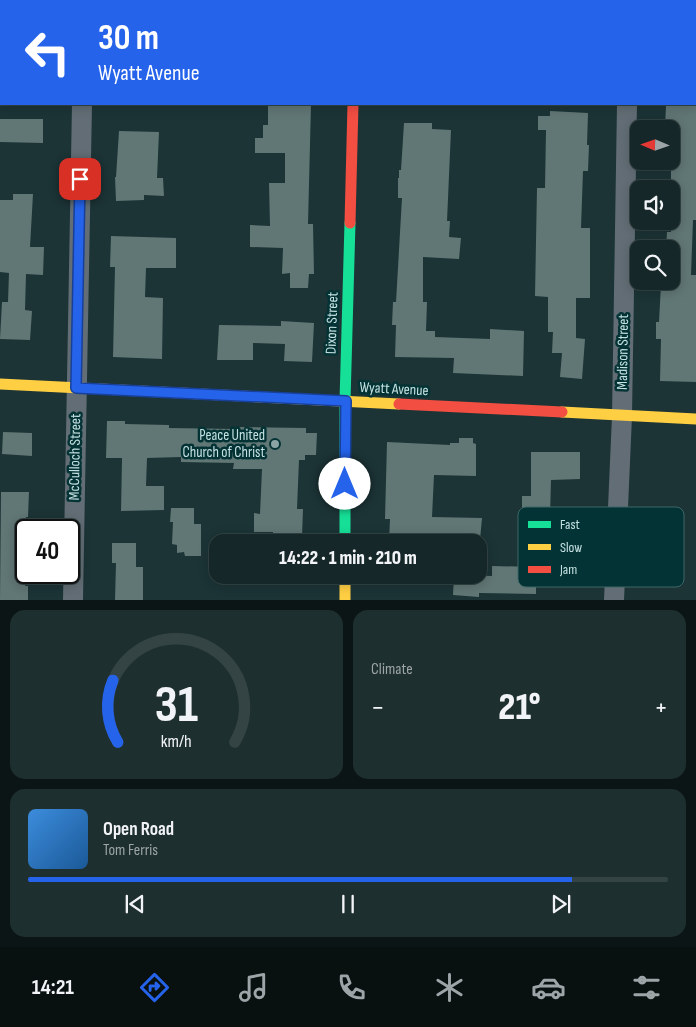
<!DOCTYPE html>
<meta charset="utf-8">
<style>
:root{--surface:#152728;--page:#1e2f30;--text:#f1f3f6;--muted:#9da5a8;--line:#344445;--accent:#2563eb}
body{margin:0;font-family:"Sofia Sans Condensed",sans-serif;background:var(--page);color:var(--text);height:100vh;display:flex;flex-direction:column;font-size:19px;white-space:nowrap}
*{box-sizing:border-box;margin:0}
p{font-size:16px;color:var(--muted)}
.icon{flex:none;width:28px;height:28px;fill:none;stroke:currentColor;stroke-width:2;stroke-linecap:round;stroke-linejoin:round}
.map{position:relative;height:600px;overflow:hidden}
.side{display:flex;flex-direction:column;gap:10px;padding:10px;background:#0c1516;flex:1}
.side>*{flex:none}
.top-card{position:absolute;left:0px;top:0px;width:696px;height:105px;box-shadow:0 2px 12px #0003,0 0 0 1px var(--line);background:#2563eb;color:#fff;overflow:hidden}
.needle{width:32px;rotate:272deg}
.fabs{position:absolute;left:630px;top:120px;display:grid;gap:10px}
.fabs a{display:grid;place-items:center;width:50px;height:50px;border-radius:10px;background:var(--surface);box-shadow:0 2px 12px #0003,0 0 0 1px var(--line);font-size:25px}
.speed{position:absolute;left:15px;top:519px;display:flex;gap:10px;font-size:25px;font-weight:700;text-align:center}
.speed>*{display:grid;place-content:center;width:65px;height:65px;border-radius:50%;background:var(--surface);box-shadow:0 2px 12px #0003,0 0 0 1px var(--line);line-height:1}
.speed .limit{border:2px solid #111;border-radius:8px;background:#fff;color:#111}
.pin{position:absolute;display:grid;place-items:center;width:42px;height:42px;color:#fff;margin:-21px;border-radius:10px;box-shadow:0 2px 8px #0006}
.me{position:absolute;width:55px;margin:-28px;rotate:0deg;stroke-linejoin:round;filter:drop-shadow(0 0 4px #0008)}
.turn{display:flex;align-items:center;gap:18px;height:105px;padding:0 15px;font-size:22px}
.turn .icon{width:65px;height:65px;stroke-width:2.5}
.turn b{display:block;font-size:35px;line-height:42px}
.big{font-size:38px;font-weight:800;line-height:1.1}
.side .card{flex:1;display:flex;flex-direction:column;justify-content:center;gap:8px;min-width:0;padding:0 18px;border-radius:15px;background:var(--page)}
.side .dial{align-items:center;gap:0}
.dial svg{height:130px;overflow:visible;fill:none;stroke:var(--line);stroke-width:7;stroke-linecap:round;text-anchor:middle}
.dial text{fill:var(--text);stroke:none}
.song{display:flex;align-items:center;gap:15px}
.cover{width:60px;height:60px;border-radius:8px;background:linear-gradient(135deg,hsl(210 70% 55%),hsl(210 70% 35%))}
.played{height:5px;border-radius:2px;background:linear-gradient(90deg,var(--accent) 85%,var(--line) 85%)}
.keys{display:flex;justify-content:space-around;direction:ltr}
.heat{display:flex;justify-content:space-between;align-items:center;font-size:28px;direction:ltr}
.side .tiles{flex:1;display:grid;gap:10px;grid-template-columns:1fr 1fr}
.card:last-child{grid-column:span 2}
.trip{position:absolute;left:209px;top:534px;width:278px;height:50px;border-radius:15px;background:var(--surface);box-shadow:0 2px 12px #0003,0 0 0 1px var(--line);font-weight:800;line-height:50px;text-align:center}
.tabs{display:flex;height:80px;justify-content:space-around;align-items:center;background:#081010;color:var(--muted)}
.tabs .icon{width:35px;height:35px}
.tabs .active{color:var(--accent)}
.tabs b{font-size:22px;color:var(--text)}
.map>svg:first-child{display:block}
.building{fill:#617775}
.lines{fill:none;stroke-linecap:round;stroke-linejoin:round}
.street{stroke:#626d75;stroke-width:20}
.fast{stroke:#16e098;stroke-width:11}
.slow{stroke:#ffcf43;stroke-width:11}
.jam{stroke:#f24e42;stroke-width:11}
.route-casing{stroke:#184099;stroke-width:12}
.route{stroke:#2563eb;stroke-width:9}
.poi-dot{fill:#8aa4a6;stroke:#043335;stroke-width:2}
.labels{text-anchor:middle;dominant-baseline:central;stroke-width:5;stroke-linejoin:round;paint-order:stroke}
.street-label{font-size:15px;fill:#c5e1e2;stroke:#043335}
.poi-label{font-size:15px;fill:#c5e1e2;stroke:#043335;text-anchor:end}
.key{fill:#043335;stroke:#3e6769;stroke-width:1}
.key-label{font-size:14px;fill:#c5e1e2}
</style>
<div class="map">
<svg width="696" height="600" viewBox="0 0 696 600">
<rect width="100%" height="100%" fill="#1c3436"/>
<path class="building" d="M268,104H311L308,224H313L314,274H309L308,288H290V273L282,274L283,248L250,247V225L270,226L269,183H285V153H255V138H263V125H268Z
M666,105H696V220H693L691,275H696V382L660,381L661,339H656V322H659L661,284H666V281H671V249H666L667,232H671V128H665Z
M550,111L588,113L587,145H589L588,171H583L581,228H590V298H576V338L585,339L582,379L560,377L562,353H552L553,332H548V297L535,296L537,188H545L546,130H538V116H550Z
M0,119H43V143L0,142Z
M404,123H432V129L451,130L447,221H450L449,237L461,238L459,259L423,257V302H427L426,331H435V337L490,339V329L524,331L523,376L453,373L454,358L395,357L396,325H392L393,302H396L402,198H398V178H399V170H401Z
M119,131L159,132L157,178H163L164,196L144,195V200L116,201L115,177H116Z
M13,194H33L30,247H44L43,275L26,274L25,310L32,311L30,340L0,339L2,302H8L9,273L0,272V200H13Z
M111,236L176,238V268H146L145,297L163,298L162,359L113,357L115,267H110Z
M281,321L314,323L312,362L284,361L285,344L253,343V360H217L219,325L281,326Z
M107,421H125V424L169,425V428L235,429V427L306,428V433H317L316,455H305V460H299L297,509H303L302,537H273V532H254V513L260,514L262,469H233L234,463L181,462V457L147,458L146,486H164V510L121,511L122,458H106Z
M3,432L32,433V456L2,454Z
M459,438H473V443L476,444V476L434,475L432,517L482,518L480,540L455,541L454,542H389L390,519H385L387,442L450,445V443H459Z
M531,452H580V479L551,480L550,517L522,516V496H531Z
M1,492H29L28,517H26L25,586H28V600H0Z
M171,508H194V524H201V556H185L184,552L177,553V545L172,544L173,522H170Z
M112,543H136V567H143V600H115L116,563H112Z
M492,566L536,567V594L479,593V597L453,595L454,575L492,576Z"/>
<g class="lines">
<path class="street" d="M0,1H5
M84,1V0
M629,1V0
M695,31H696
M73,600L82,104
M614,600L622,416L627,104"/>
<path class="fast" d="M345,542V401L350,223"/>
<path class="slow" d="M356,0V1
M0,384L399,404
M562,412L696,419
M345,575V600"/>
<path class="jam" d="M350,223L353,104
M399,404L562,412"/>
</g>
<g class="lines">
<defs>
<path id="route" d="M80,179L76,388L346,401L345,484"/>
</defs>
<use href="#route" class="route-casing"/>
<use href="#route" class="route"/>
</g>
<circle class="poi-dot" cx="275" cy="444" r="5"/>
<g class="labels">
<g class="street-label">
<text transform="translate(332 323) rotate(-88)">Dixon Street</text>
<text transform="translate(623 352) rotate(-89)">Madison Street</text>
<text transform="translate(394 389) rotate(3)">Wyatt Avenue</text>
<text transform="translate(75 457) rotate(-89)">McCulloch Street</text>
</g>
<g class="poi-label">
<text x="265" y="435">Peace United<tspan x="265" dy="17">Church of Christ</tspan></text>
</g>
</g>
<rect x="518" y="507" width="166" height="80" rx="8" class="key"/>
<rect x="528" y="521" width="23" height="7" fill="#16e098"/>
<rect x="528" y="544" width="23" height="6" fill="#ffcf43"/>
<rect x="528" y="566" width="23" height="7" fill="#f24e42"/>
<g class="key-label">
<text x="560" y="529">Fast</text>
<text x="560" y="552">Slow</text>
<text x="560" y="574">Jam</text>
</g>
</svg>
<div class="fabs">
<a><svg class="needle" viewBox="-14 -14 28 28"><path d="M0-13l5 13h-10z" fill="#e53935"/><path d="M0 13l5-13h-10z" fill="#9da5a8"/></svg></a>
<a><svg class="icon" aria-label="sound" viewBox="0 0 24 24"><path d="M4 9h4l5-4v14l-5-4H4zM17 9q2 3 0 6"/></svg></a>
<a><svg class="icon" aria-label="search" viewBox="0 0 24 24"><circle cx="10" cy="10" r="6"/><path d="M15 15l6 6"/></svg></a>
</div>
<div class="speed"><div class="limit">40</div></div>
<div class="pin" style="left:80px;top:179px;background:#d93025"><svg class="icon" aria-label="arrive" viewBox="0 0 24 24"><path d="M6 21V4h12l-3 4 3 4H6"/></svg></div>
<svg class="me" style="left:345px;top:484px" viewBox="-20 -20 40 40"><circle r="19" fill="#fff"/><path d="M0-13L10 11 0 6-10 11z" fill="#2563eb"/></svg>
<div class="trip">14:22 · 1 min · 210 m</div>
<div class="top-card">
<div class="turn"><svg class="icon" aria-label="left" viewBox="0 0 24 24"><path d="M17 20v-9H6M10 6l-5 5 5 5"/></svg><div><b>30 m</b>Wyatt Avenue</div></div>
</div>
</div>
<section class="side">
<div class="tiles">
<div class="card dial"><svg viewBox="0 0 100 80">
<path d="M14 69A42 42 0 1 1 86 69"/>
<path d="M14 69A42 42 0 0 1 11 31" stroke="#2563eb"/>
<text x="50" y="56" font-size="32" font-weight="700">31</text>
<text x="50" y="72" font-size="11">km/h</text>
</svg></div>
<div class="card"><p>Climate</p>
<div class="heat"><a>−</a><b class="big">21°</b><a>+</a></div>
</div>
<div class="card">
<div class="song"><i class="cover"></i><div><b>Open Road</b><p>Tom Ferris</p></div></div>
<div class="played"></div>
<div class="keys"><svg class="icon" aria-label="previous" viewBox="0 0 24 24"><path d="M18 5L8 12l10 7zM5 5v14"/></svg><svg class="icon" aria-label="pause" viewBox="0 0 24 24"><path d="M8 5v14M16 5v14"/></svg><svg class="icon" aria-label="next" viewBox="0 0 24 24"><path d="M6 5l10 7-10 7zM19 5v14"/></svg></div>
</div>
</div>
</section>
<nav class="tabs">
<b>14:21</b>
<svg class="icon active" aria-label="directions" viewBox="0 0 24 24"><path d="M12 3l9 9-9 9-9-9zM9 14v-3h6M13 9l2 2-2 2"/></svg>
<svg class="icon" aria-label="music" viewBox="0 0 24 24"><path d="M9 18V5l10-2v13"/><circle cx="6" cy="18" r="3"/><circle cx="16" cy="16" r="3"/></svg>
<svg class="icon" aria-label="phone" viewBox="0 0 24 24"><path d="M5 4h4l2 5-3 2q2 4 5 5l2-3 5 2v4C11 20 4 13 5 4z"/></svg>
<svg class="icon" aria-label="climate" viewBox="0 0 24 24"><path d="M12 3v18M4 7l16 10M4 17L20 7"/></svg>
<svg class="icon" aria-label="car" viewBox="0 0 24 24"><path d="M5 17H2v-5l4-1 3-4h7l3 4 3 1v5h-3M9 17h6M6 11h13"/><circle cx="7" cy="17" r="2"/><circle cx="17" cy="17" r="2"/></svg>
<svg class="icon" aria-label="filters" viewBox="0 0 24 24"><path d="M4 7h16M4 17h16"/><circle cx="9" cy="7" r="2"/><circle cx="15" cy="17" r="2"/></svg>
</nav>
